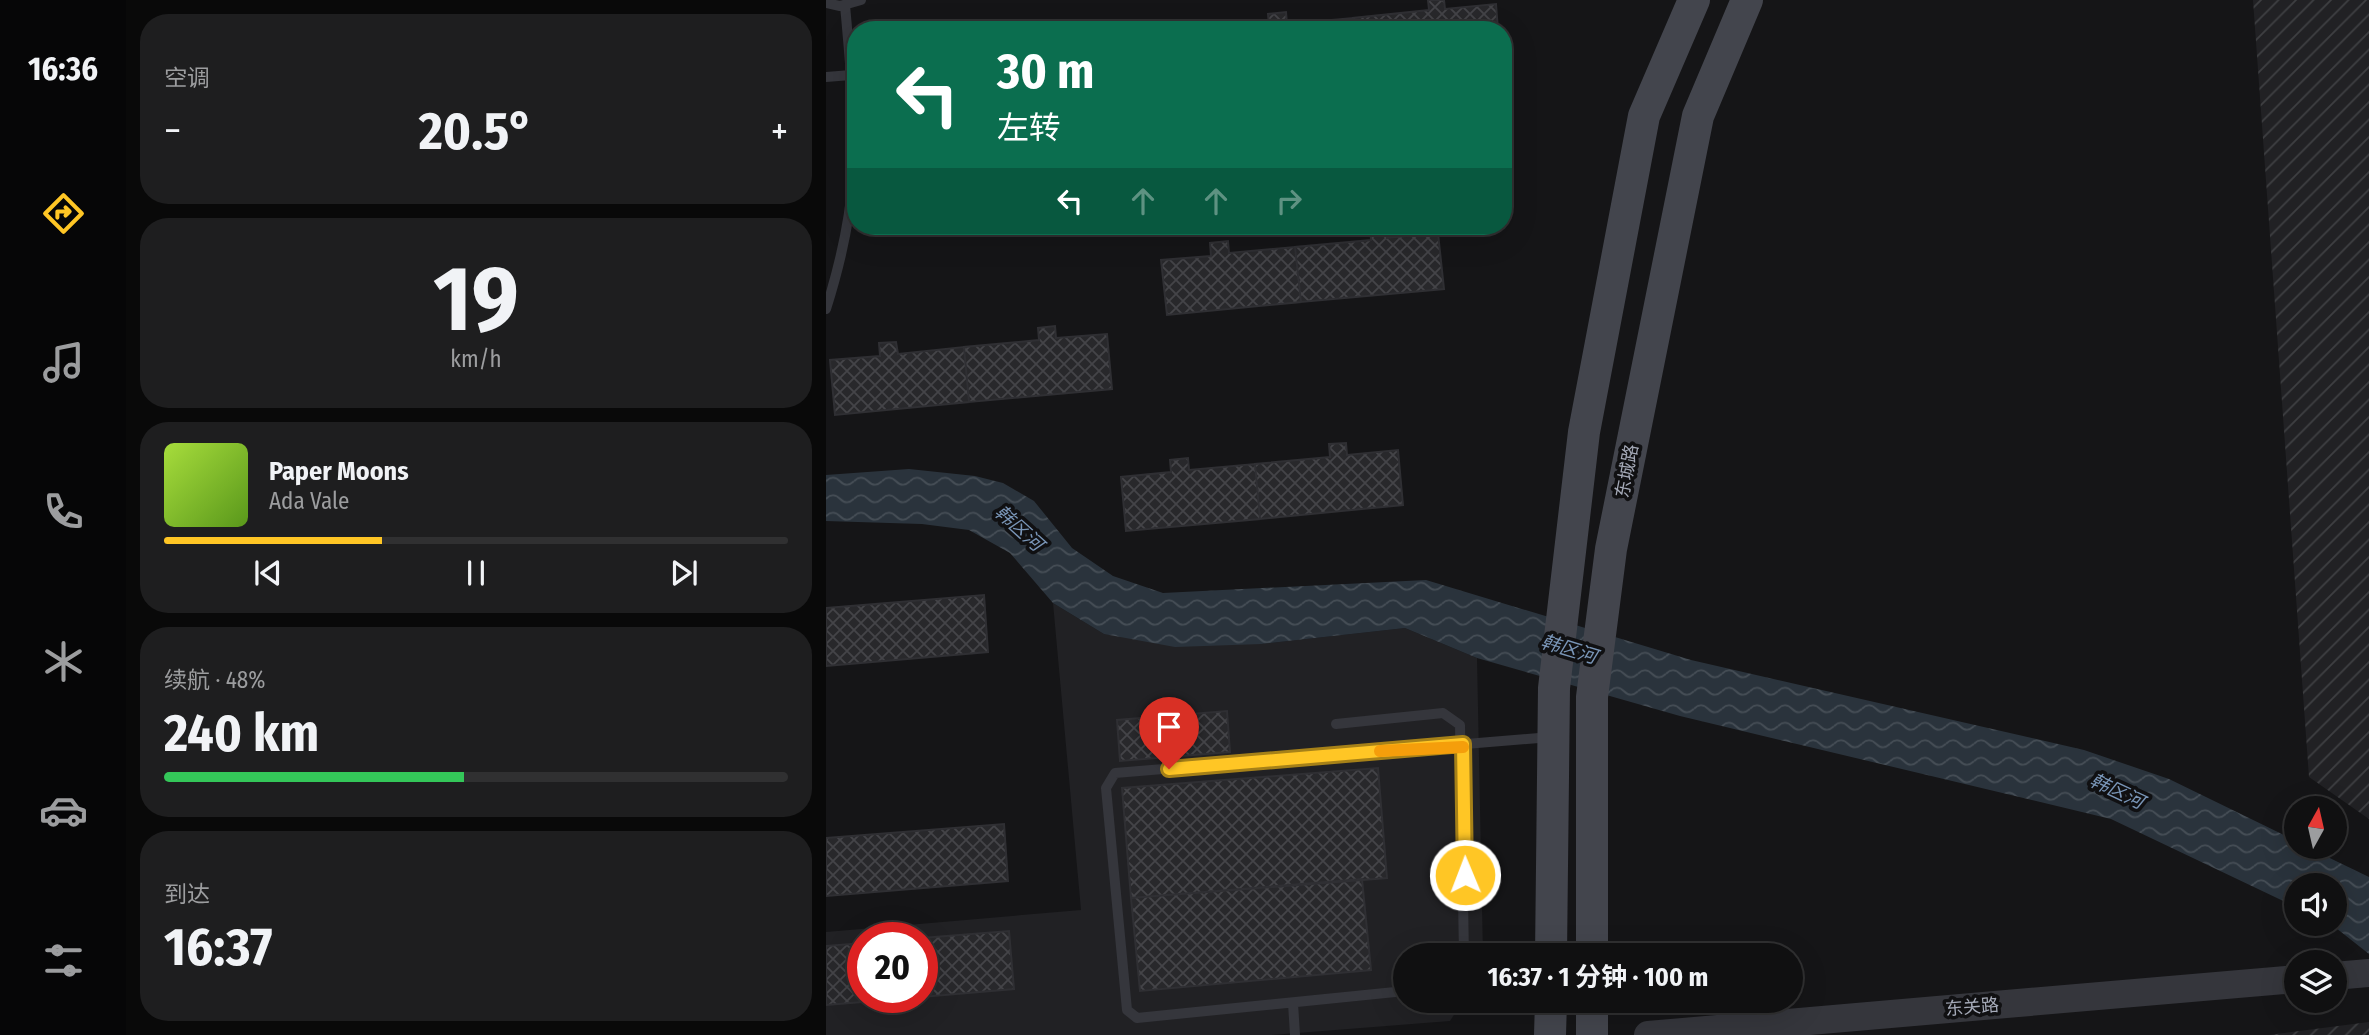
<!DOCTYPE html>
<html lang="zh">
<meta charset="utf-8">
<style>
:root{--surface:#101011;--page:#1e1e1f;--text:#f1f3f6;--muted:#9c9d9f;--line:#303031;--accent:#ffc625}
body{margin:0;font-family:"Fira Sans Condensed","Noto Sans SC",sans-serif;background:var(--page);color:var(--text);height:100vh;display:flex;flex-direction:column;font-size:26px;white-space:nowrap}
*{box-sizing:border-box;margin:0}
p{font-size:23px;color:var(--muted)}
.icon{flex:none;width:38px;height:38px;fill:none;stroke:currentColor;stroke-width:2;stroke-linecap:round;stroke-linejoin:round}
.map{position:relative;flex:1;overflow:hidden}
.side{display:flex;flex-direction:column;gap:14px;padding:14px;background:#090909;width:700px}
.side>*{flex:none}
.hud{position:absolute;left:21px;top:21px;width:665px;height:214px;border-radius:28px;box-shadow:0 7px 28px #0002,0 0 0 2px var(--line);background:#0b6e4f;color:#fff;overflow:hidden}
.needle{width:46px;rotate:8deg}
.fabs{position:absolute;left:1458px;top:796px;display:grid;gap:14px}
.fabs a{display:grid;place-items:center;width:63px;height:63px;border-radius:50%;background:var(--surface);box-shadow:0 7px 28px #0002,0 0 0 2px var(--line);font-size:35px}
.speed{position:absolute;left:21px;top:922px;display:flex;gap:14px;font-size:35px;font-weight:700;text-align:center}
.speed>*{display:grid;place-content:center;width:91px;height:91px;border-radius:50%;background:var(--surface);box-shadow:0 7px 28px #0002,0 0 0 2px var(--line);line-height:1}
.speed .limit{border:10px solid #d22;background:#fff;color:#111}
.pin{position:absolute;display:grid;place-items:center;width:60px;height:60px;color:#fff;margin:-72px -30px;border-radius:50% 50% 50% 0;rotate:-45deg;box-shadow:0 0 7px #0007}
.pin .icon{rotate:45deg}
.me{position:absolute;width:77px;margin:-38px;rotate:359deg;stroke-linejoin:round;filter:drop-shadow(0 0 5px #0008)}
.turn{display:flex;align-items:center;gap:24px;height:147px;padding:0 35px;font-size:32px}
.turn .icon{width:91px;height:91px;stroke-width:2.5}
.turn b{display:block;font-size:49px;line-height:60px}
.lanes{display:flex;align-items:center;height:66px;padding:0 35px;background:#0003;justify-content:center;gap:35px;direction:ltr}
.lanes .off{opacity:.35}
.big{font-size:52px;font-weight:700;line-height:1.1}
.side .tile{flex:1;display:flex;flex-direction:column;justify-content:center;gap:10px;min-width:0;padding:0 24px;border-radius:28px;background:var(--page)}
.side .dial{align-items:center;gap:0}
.dial b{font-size:91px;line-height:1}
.song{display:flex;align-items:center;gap:21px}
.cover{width:84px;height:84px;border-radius:10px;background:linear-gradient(135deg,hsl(80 70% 55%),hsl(90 70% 35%))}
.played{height:7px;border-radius:4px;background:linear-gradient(90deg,var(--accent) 35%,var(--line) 35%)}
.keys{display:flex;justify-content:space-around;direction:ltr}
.heat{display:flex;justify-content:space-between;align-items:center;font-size:38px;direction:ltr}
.charge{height:10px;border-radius:5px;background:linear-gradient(90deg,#34c759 48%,var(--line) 0)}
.trip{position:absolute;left:567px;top:943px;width:410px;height:70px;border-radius:35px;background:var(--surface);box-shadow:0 7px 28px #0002,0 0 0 2px var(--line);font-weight:700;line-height:70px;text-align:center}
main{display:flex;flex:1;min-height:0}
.tabs{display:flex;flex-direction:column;width:126px;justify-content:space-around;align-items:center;background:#060607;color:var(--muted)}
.tabs .icon{width:49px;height:49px}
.tabs .active{color:var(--accent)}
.tabs b{font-size:32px;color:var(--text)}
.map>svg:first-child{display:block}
.built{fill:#212124;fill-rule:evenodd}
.industrial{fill:url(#industrial-furrows)}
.water{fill:url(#water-waves)}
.building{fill:url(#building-cross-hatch);stroke:#2f2f33;stroke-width:2}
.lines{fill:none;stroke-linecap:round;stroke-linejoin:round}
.service{stroke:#35363c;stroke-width:10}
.tertiary{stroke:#35363c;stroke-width:28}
.secondary{stroke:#43454d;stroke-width:32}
.route-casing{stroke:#a68118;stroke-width:18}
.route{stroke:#ffc625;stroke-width:12}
.slow{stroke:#f59e0b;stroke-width:12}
.labels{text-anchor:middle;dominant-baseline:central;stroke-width:7;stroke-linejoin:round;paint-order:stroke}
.street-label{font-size:18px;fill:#a5aab8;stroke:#101012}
.water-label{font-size:19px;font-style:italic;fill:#7995b7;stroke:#101012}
</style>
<main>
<nav class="tabs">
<b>16:36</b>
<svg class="icon active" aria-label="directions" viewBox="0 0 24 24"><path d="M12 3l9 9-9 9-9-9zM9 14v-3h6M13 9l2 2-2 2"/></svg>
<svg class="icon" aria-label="music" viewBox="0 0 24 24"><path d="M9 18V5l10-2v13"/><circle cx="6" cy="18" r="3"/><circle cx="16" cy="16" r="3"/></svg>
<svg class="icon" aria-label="phone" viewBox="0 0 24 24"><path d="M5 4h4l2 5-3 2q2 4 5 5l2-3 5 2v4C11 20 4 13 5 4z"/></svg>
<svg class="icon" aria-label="climate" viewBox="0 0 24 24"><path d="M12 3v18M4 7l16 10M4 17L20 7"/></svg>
<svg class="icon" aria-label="car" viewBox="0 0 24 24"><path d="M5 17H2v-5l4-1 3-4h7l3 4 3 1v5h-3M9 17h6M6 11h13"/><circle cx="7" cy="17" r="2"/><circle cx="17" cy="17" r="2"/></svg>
<svg class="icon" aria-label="filters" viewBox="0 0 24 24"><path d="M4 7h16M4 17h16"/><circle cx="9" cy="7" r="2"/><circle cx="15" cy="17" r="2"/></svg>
</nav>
<section class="side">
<div class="tile"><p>空调</p>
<div class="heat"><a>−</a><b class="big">20.5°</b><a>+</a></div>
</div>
<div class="tile dial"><b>19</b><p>km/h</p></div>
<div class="tile">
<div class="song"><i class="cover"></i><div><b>Paper Moons</b><p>Ada Vale</p></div></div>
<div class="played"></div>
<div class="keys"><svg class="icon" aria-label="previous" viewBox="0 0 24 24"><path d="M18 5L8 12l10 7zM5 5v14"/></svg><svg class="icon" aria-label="pause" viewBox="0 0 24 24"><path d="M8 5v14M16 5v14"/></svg><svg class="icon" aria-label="next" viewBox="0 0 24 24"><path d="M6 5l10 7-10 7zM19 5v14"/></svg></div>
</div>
<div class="tile"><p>续航 · 48%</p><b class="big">240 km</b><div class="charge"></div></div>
<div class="tile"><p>到达</p><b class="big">16:37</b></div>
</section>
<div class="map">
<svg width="1543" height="1035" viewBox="0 0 1543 1035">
<defs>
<pattern id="industrial-furrows" width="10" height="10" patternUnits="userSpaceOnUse" patternTransform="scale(1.75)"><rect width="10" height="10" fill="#212124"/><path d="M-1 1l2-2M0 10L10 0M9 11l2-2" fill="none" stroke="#3e3f42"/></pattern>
<pattern id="water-waves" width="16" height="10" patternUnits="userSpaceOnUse" patternTransform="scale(1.75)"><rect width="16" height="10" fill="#2a333c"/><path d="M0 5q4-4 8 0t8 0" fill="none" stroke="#464e56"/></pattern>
<pattern id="building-cross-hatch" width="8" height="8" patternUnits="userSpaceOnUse" patternTransform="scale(1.75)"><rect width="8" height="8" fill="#28282b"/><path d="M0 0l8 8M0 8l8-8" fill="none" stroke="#444448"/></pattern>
</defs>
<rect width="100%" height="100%" fill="#151517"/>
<path class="built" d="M227,603L278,634L435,644L579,628L651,658L657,955L579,956V1001H637L624,1021L446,1035H0V932L255,910ZM37,938H96V998H37Z"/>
<path class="industrial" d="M1427,0H1543V819L1483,777Z
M1543,1022V1035H1443Z"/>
<path class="water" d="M83,469L149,476L177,483L208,501L246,548L287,576L337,593L600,580L865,660L1258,750L1343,779L1470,841V847H1481L1543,877V954L1505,924H1508V886H1470V907L1285,819L854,716L651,658L579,628L435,644L349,647L278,634L227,603L184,553L143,530L96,524L0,521V475Z"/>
<path class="building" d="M602,0H618L619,9L670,4L672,30H528L527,18L603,10Z
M460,12L461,24L527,18L528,30H405L443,26L442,14Z
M288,25L289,30H271V27Z
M560,226L561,238L612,233L618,289L475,302L469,247L545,240L544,227Z
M402,241L403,253L469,247L475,302L341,315L335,260L385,256L384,243Z
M229,326L230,338L281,334L286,389L143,402L138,347L213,340L212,328Z
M70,342L72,354L138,347L143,402L9,415L4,360L54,356L53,343Z
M520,443L521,455L572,450L577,505L434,519L429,464L504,457L503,444Z
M362,458L363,470L429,464L434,519L300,531L295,477L345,472L344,460Z
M158,595L162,652L0,666V608Z
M401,711L404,752L294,761L291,720Z
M552,768L561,878L305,898L296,788Z
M178,824L182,881L0,896V838Z
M536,879L545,970L314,991L305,898Z
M183,931L188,989L96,997V938Z
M37,943V998H86L0,1005V946Z"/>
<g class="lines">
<path class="service" d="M0,3L14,6L35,0
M0,77L25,75
M0,309C13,268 24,221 27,177C30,120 24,62 19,5
M510,724L617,713L634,725L638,956
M579,991L311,1018L301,1010L280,788L289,773L725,737
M467,1003L469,1035"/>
<path class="tertiary" d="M1508,976L1543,973
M822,1035L1470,979"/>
<path class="secondary" d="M725,956L728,688L758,432L818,116L868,0
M766,956V697L785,549L872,116L921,0
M766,1001V1035
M724,1035L725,1001"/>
</g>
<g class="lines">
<defs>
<path id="route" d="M343,769L637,744L639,875"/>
</defs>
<use href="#route" class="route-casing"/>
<use href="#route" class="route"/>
<path class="slow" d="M554,751L637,747"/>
</g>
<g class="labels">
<g class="street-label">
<text transform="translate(801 471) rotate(-79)">东城路</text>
<text transform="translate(1146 1007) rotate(-5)">东关路</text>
</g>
<g class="water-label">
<text transform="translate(193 528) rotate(42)">韩区河</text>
<text transform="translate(743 649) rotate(17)">韩区河</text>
<text transform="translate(1291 791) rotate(25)">韩区河</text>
</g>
</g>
</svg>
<div class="fabs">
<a><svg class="needle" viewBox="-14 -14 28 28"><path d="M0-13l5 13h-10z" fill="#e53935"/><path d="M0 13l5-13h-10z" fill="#9c9d9f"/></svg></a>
<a><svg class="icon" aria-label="sound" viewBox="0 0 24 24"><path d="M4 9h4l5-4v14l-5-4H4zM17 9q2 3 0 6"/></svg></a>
<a><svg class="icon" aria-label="layers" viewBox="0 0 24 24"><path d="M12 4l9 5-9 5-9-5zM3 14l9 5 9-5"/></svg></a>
</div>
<div class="speed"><div class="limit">20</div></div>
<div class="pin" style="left:343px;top:769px;background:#d93025"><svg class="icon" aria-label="arrive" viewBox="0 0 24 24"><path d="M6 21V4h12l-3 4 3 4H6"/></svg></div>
<svg class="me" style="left:639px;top:875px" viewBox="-20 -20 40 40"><circle r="17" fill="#ffc625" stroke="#fff" stroke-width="3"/><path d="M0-11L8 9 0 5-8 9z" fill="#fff"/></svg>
<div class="trip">16:37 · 1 分钟 · 100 m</div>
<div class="hud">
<div class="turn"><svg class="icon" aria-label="left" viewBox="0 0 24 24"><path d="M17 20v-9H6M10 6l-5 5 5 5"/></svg><div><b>30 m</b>左转</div></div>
<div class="lanes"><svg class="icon" aria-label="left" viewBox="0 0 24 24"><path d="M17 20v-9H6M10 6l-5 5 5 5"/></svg><svg class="icon off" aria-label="ahead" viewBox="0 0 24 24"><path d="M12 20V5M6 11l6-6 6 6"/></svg><svg class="icon off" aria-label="ahead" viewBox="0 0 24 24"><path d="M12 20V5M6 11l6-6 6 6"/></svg><svg class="icon off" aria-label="right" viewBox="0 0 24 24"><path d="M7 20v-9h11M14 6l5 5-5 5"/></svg></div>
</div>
</div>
</main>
